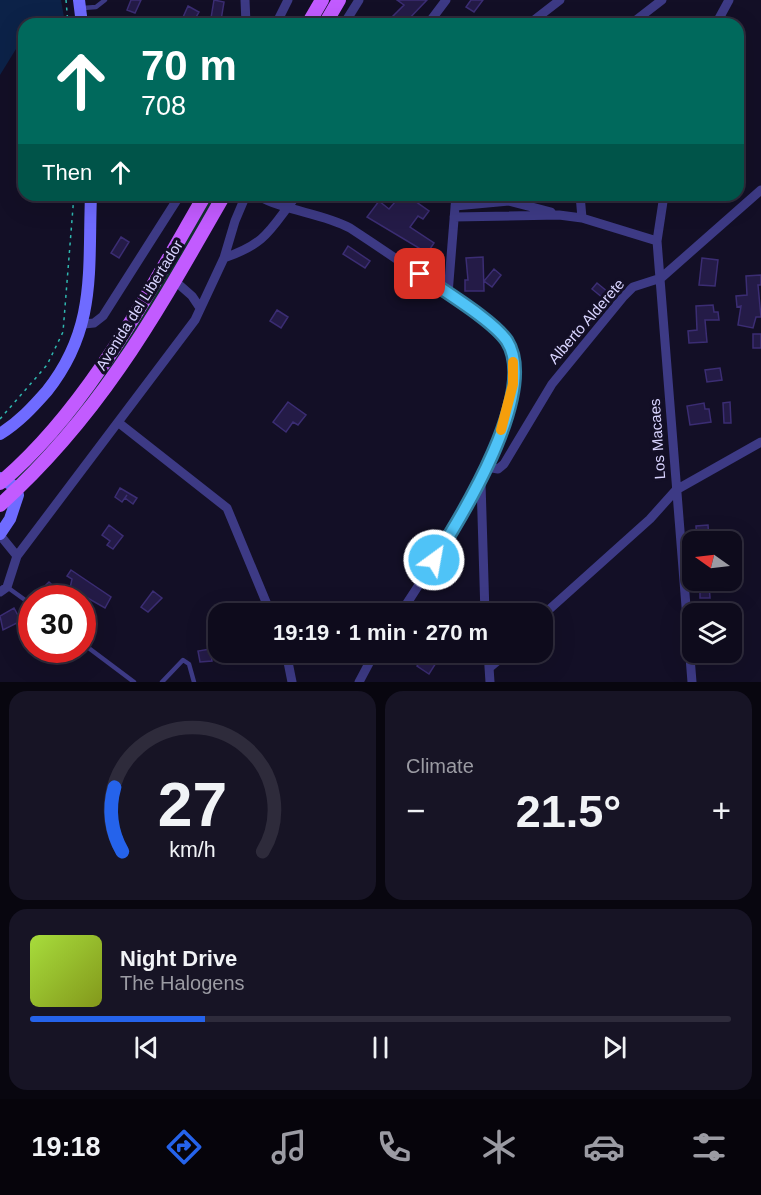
<!DOCTYPE html>
<meta charset="utf-8">
<style>
:root{--surface:#0e0b1c;--page:#171425;--text:#f1f3f6;--muted:#9b9ba3;--line:#2e2b3b;--accent:#2563eb}
body{margin:0;font-family:Helvetica,sans-serif;background:var(--page);color:var(--text);height:100vh;display:flex;flex-direction:column;font-size:22px;white-space:nowrap}
*{box-sizing:border-box;margin:0}
p{font-size:20px;color:var(--muted)}
.icon{flex:none;width:33px;height:33px;fill:none;stroke:currentColor;stroke-width:2;stroke-linecap:round;stroke-linejoin:round}
.map{position:relative;height:682px;overflow:hidden}
.side{display:flex;flex-direction:column;gap:9px;padding:9px;background:#08060f;flex:1}
.side>*{flex:none}
.guide{position:absolute;left:18px;top:18px;width:726px;height:183px;border-radius:18px;box-shadow:0 6px 24px #0002,0 0 0 2px var(--line);background:#00695c;color:#fff;overflow:hidden}
.needle{width:39px;rotate:284deg}
.buttons{position:absolute;left:682px;top:531px;display:grid;gap:12px}
.buttons a{display:grid;place-items:center;width:60px;height:60px;border-radius:12px;background:var(--surface);box-shadow:0 6px 24px #0002,0 0 0 2px var(--line);font-size:30px}
.speed{position:absolute;left:18px;top:585px;display:flex;gap:12px;font-size:30px;font-weight:700;text-align:center}
.speed>*{display:grid;place-content:center;width:78px;height:78px;border-radius:50%;background:var(--surface);box-shadow:0 6px 24px #0002,0 0 0 2px var(--line);line-height:1}
.speed .limit{border:9px solid #d22;background:#fff;color:#111}
.pin{position:absolute;display:grid;place-items:center;width:51px;height:51px;color:#fff;margin:-26px;border-radius:12px;box-shadow:0 3px 9px #0006}
.me{position:absolute;width:66px;margin:-33px;rotate:32deg;stroke-linejoin:round;filter:drop-shadow(0 0 4px #0008)}
.turn{display:flex;align-items:center;gap:21px;height:126px;padding:0 24px;font-size:27px}
.turn .icon{width:78px;height:78px;stroke-width:2.5}
.turn b{display:block;font-size:42px;line-height:51px}
.then{display:flex;align-items:center;height:57px;padding:0 24px;background:#0003;gap:12px;font-size:22px}
.big{font-size:45px;font-weight:800;line-height:1.1}
.side .tile{flex:1;display:flex;flex-direction:column;justify-content:center;gap:9px;min-width:0;padding:0 21px;border-radius:18px;background:var(--page)}
.side .dial{align-items:center;gap:0}
.dial svg{height:156px;overflow:visible;fill:none;stroke:var(--line);stroke-width:7;stroke-linecap:round;text-anchor:middle}
.dial text{fill:var(--text);stroke:none}
.song{display:flex;align-items:center;gap:18px}
.cover{width:72px;height:72px;border-radius:9px;background:linear-gradient(135deg,hsl(80 70% 55%),hsl(70 70% 35%))}
.played{height:6px;border-radius:3px;background:linear-gradient(90deg,var(--accent) 25%,var(--line) 25%)}
.keys{display:flex;justify-content:space-around;direction:ltr}
.heat{display:flex;justify-content:space-between;align-items:center;font-size:33px;direction:ltr}
.side .tiles{flex:1;display:grid;gap:9px;grid-template-columns:1fr 1fr}
.tile:last-child{grid-column:span 2}
.trip{position:absolute;left:208px;top:603px;width:345px;height:60px;border-radius:18px;background:var(--surface);box-shadow:0 6px 24px #0002,0 0 0 2px var(--line);font-weight:800;line-height:60px;text-align:center}
.tab-bar{display:flex;height:96px;justify-content:space-around;align-items:center;background:#06040b;color:var(--muted)}
.tab-bar .icon{width:42px;height:42px}
.tab-bar .current{color:var(--accent)}
.tab-bar b{font-size:27px;color:var(--text)}
.map>svg:first-child{display:block}
.green{fill:#12302f}
.water{fill:#0c2248}
.building{fill:#241b47;stroke:#3b2d73;stroke-width:1.5}
.lines{fill:none;stroke-linecap:round;stroke-linejoin:round}
.path{stroke:#2fb8b0;stroke-width:1.5;stroke-dasharray:3 4.5;stroke-linecap:butt}
.lane{stroke:#3d3a85;stroke-width:4.5}
.street{stroke:#3d3a85;stroke-width:9}
.secondary{stroke:#6f6bff;stroke-width:12}
.primary{stroke:#c25bff;stroke-width:14}
.route-casing{stroke:#337fa1;stroke-width:15}
.route{stroke:#4fc3f7;stroke-width:10}
.slow{stroke:#f59e0b;stroke-width:10}
.labels{text-anchor:middle;dominant-baseline:central;stroke-width:6;stroke-linejoin:round;paint-order:stroke}
.street-label{font-size:15px;fill:#d9d4ff;stroke:#130f26}
</style>
<div class="map">
<svg width="761" height="682" viewBox="0 0 761 682">
<rect width="100%" height="100%" fill="#130f26"/>
<path class="green" d="M211,195H219C160,297 103,401 16,482L12,478L42,449Z"/>
<path class="water" d="M0,0H61L65,23L24,24V36L0,75Z"/>
<path class="building" d="M131,0H141L135,13L127,10Z
M214,0L224,2L221,20L211,18Z
M397,0H427L404,24H397L391,18L404,5Z
M471,0H483L474,12L466,7Z
M188,6L199,12L195,19L206,24H180Z
M401,195H419L415,201L429,211L423,219L418,216L410,227L434,243L426,255L418,250L419,248L367,217L379,201L389,209Z
M121,237L129,242L119,258L111,253Z
M348,246L370,261L365,268L343,254Z
M483,257L484,291H465V280H468L466,258Z
M702,258L718,260L715,286L699,285Z
M494,269L501,275L492,287L484,281Z
M761,275V285H758L761,317H756L753,328L738,325L741,306L737,307L736,296L747,295L746,276Z
M597,283L608,292L603,298L592,289Z
M713,305L714,312H718L719,320H705L707,342L689,343L688,331L697,330L696,306Z
M277,310L288,317L281,328L270,321Z
M753,334H761V348H753Z
M720,368L722,380L707,382L705,370Z
M288,402L306,415L298,425L293,422L286,432L273,422Z
M730,402L731,423H724L723,403Z
M704,403L705,409H709L711,422L690,425L687,406Z
M120,488L137,498L133,504L125,498L127,495L122,502L115,497Z
M109,525L123,536L113,549L107,545L110,541L102,535Z
M708,525L709,539L697,540L696,526Z
M71,570L111,597L105,608L70,588L72,579L67,576Z
M49,582L57,589L48,598H33Z
M700,585H709L710,598H700Z
M153,591L162,598L148,612L141,607Z
M705,604H719V614H704Z
M14,608L21,621L3,630L0,616Z
M210,649L212,661L200,662L198,651Z
M425,655L436,663L429,674L417,666Z"/>
<g class="lines">
<path class="path" d="M66,0L68,24
M0,419L47,365L63,332L74,195"/>
<path class="lane" d="M83,8L96,7L105,0
M7,587L32,605
M82,643L134,682
M162,682L183,660L189,664L194,682"/>
<path class="street" d="M245,0L246,24
M276,24L288,0
M344,24L359,0
M428,24L446,0
M529,24L560,0
M631,24L662,0
M716,24L729,0
M257,195C286,212 320,212 350,228C388,253 425,278 462,305C477,315 498,326 507,342C543,404 434,561 400,614
M580,195L582,218
M664,195L657,241L692,682
M455,206L509,201L551,212
M454,217L559,215L582,218L657,241
M224,258C268,243 270,229 297,195
M175,281L192,296L200,308
M448,294L456,195
M84,324L94,323L103,316L180,195
M119,423L227,508L271,614
M487,467L498,469L504,464L552,384L624,296L633,287L661,278L761,190
M481,483L485,614
M0,535L17,556
M0,592L7,587L17,556L195,320L224,258L235,221L246,195
M543,615L650,519L676,490L761,442
M286,652L292,682
M488,652L490,682
M489,668L508,652
M359,682L375,652"/>
<path class="secondary" d="M79,0L82,24
M0,434C19,422 32,408 47,391C97,328 88,271 91,195
M0,478L12,485L18,495L10,519L0,534"/>
<path class="primary" d="M308,24L322,0
M325,24L339,0
M0,483C88,409 148,293 205,195
M0,505C102,413 157,312 224,195"/>
</g>
<g class="lines">
<defs>
<path id="route" d="M420,274C442,290 493,320 507,341C539,392 462,516 434,560"/>
</defs>
<use href="#route" class="route-casing"/>
<use href="#route" class="route"/>
<path class="slow" d="M501,430L513,384V362"/>
</g>
<g class="labels">
<g class="street-label">
<text transform="translate(139 305) rotate(-58)">Avenida del Libertador</text>
<text transform="translate(586 321) rotate(-49)">Alberto Alderete</text>
<text transform="translate(657 439) rotate(-94)">Los Macaes</text>
</g>
</g>
</svg>
<div class="buttons">
<a><svg class="needle" viewBox="-14 -14 28 28"><path d="M0-13l5 13h-10z" fill="#e53935"/><path d="M0 13l5-13h-10z" fill="#9b9ba3"/></svg></a>
<a><svg class="icon" aria-label="layers" viewBox="0 0 24 24"><path d="M12 4l9 5-9 5-9-5zM3 14l9 5 9-5"/></svg></a>
</div>
<div class="speed"><div class="limit">30</div></div>
<div class="pin" style="left:420px;top:274px;background:#d93025"><svg class="icon" aria-label="arrive" viewBox="0 0 24 24"><path d="M6 21V4h12l-3 4 3 4H6"/></svg></div>
<svg class="me" style="left:434px;top:560px" viewBox="-20 -20 40 40"><circle r="17" fill="#4fc3f7" stroke="#fff" stroke-width="3"/><path d="M0-11L8 9 0 5-8 9z" fill="#fff"/></svg>
<div class="trip">19:19 · 1 min · 270 m</div>
<div class="guide">
<div class="turn"><svg class="icon" aria-label="ahead" viewBox="0 0 24 24"><path d="M12 20V5M6 11l6-6 6 6"/></svg><div><b>70 m</b>708</div></div>
<div class="then">Then<svg class="icon" aria-label="ahead" viewBox="0 0 24 24"><path d="M12 20V5M6 11l6-6 6 6"/></svg></div>
</div>
</div>
<section class="side">
<div class="tiles">
<div class="tile dial"><svg viewBox="0 0 100 80">
<path d="M14 69A42 42 0 1 1 86 69"/>
<path d="M14 69A42 42 0 0 1 10 36" stroke="#2563eb"/>
<text x="50" y="56" font-size="32" font-weight="700">27</text>
<text x="50" y="72" font-size="11">km/h</text>
</svg></div>
<div class="tile"><p>Climate</p>
<div class="heat"><a>−</a><b class="big">21.5°</b><a>+</a></div>
</div>
<div class="tile">
<div class="song"><i class="cover"></i><div><b>Night Drive</b><p>The Halogens</p></div></div>
<div class="played"></div>
<div class="keys"><svg class="icon" aria-label="previous" viewBox="0 0 24 24"><path d="M18 5L8 12l10 7zM5 5v14"/></svg><svg class="icon" aria-label="pause" viewBox="0 0 24 24"><path d="M8 5v14M16 5v14"/></svg><svg class="icon" aria-label="next" viewBox="0 0 24 24"><path d="M6 5l10 7-10 7zM19 5v14"/></svg></div>
</div>
</div>
</section>
<nav class="tab-bar">
<b>19:18</b>
<svg class="icon current" aria-label="directions" viewBox="0 0 24 24"><path d="M12 3l9 9-9 9-9-9zM9 14v-3h6M13 9l2 2-2 2"/></svg>
<svg class="icon" aria-label="music" viewBox="0 0 24 24"><path d="M9 18V5l10-2v13"/><circle cx="6" cy="18" r="3"/><circle cx="16" cy="16" r="3"/></svg>
<svg class="icon" aria-label="phone" viewBox="0 0 24 24"><path d="M5 4h4l2 5-3 2q2 4 5 5l2-3 5 2v4C11 20 4 13 5 4z"/></svg>
<svg class="icon" aria-label="climate" viewBox="0 0 24 24"><path d="M12 3v18M4 7l16 10M4 17L20 7"/></svg>
<svg class="icon" aria-label="car" viewBox="0 0 24 24"><path d="M5 17H2v-5l4-1 3-4h7l3 4 3 1v5h-3M9 17h6M6 11h13"/><circle cx="7" cy="17" r="2"/><circle cx="17" cy="17" r="2"/></svg>
<svg class="icon" aria-label="filters" viewBox="0 0 24 24"><path d="M4 7h16M4 17h16"/><circle cx="9" cy="7" r="2"/><circle cx="15" cy="17" r="2"/></svg>
</nav>
